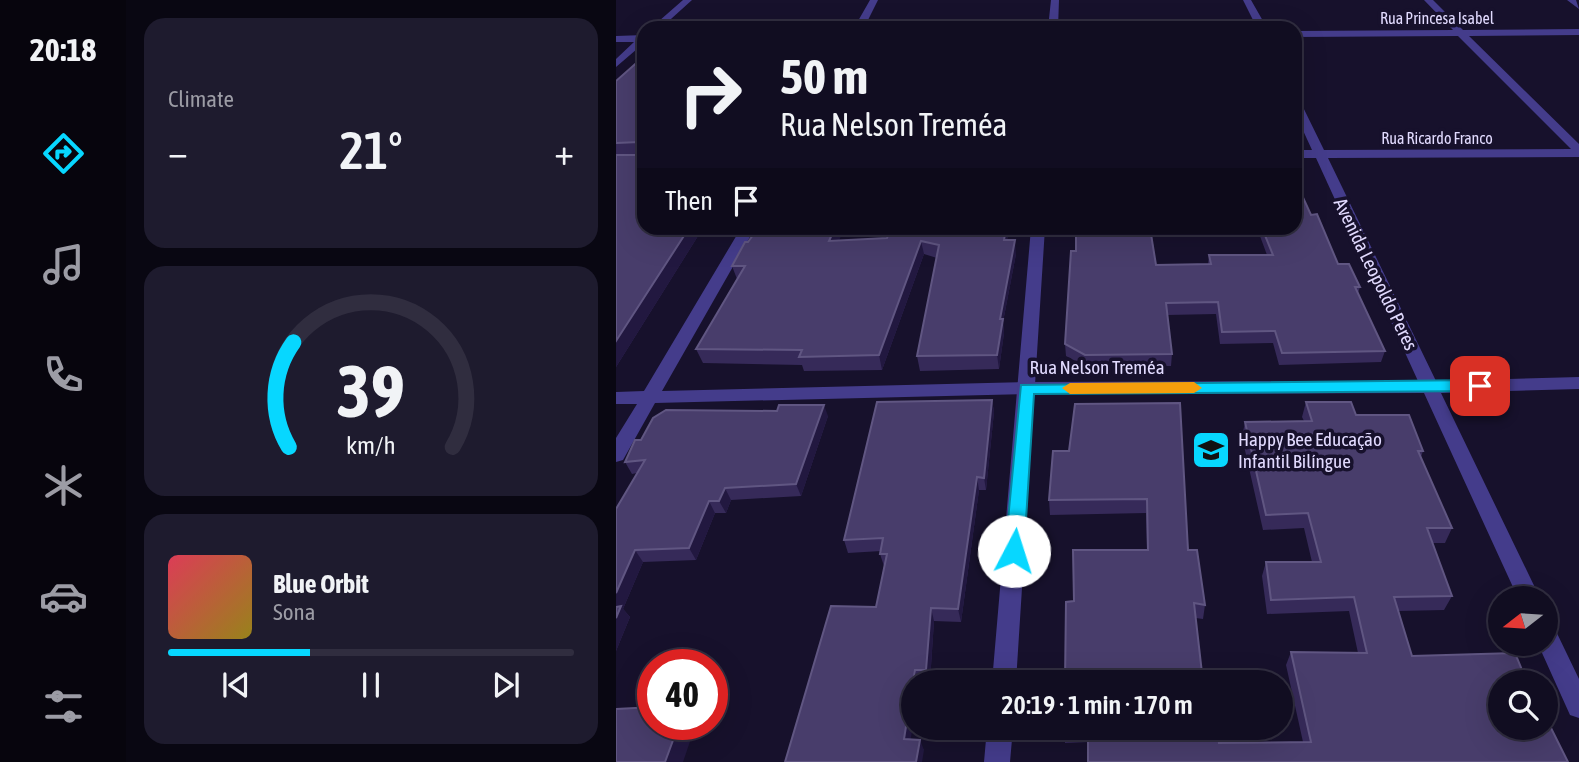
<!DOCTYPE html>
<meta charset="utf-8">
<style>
:root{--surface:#110d21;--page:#1e1b2e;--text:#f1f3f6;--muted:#9c9ca5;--line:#302d3f;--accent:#07d7ff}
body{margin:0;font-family:"Asap Condensed",sans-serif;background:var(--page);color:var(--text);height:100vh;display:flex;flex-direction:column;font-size:26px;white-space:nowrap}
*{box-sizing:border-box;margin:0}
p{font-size:23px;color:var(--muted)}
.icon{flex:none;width:38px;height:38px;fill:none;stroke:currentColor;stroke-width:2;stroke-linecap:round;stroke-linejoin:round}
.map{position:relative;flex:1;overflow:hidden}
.details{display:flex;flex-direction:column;gap:18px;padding:18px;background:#090712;width:490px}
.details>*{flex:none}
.top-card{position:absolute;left:21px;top:21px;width:665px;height:214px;border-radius:21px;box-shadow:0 7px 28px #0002,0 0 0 2px var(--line);background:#110d21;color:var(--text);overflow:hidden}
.needle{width:46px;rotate:253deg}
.fabs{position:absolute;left:872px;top:586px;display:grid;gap:14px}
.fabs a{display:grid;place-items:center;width:70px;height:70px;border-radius:50%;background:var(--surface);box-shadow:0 7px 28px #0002,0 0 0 2px var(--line);font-size:35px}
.speed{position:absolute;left:21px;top:649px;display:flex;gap:14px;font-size:35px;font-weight:700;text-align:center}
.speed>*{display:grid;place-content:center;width:91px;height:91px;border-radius:50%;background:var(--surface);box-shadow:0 7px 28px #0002,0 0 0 2px var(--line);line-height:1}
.speed .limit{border:10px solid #d22;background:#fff;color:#111}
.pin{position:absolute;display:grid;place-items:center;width:60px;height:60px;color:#fff;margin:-30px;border-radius:14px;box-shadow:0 4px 10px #0006}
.me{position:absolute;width:77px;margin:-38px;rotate:5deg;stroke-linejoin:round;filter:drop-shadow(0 0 5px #0008)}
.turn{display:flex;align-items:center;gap:24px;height:147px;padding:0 28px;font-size:32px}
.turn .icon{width:91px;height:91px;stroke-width:2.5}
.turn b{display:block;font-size:49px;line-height:60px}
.then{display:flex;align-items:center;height:66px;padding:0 28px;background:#0003;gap:14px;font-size:26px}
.big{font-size:52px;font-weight:600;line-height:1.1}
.details .widget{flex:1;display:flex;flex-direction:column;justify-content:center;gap:10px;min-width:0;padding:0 24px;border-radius:21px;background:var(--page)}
.details .dial{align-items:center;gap:0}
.dial svg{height:182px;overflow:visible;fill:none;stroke:var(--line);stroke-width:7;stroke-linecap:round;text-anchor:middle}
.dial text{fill:var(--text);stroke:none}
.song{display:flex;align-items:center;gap:21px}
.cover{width:84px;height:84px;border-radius:10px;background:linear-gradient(135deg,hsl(350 70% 55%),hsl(50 70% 35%))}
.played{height:7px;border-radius:4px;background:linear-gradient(90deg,var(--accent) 35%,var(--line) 35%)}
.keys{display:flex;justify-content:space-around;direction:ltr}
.heat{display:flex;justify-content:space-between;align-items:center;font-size:38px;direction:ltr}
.trip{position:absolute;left:285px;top:670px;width:392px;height:70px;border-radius:35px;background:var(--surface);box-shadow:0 7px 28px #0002,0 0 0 2px var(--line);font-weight:600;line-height:70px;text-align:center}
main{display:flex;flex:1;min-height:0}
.dock{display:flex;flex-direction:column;width:126px;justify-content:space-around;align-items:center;background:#07050d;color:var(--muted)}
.dock .icon{width:49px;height:49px}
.dock .active{color:var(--accent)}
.dock b{font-size:32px;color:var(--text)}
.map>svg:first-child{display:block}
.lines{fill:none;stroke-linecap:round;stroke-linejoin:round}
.minor{fill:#443c8b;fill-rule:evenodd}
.tertiary{fill:#443c8b;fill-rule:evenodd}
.wall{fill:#362a59}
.shaded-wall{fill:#221840}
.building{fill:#483d6b;stroke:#605682;stroke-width:2}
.route{fill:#07d7ff;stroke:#058ca6;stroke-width:2}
.slow{fill:#f59e0b}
.labels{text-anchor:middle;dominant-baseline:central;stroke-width:7;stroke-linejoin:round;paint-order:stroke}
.far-street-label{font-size:16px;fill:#e2dbff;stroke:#17112c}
.street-label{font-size:19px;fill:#e2dbff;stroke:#17112c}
.poi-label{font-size:19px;fill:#e2dbff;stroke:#17112c;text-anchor:start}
</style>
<main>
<nav class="dock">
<b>20:18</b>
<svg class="icon active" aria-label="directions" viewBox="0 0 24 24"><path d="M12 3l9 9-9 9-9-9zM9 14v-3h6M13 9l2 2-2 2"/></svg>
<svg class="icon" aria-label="music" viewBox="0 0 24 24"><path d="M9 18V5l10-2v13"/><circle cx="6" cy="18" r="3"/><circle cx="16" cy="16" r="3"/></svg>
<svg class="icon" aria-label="phone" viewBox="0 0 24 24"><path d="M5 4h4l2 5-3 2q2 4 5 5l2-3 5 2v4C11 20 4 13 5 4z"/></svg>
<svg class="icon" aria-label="climate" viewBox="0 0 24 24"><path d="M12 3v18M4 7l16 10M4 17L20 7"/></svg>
<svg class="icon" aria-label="car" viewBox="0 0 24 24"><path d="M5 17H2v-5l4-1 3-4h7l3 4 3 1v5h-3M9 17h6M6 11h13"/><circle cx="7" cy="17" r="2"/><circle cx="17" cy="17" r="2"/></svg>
<svg class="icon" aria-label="filters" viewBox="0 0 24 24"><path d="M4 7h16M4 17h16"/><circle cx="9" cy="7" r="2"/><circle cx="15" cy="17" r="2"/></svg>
</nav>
<section class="details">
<div class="widget"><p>Climate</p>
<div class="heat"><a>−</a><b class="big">21°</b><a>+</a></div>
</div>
<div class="widget dial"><svg viewBox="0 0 100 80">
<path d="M14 69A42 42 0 1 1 86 69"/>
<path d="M14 69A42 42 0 0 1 16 23" stroke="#07d7ff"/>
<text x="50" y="56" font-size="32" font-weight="700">39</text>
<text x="50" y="72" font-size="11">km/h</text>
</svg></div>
<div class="widget">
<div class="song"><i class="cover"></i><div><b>Blue Orbit</b><p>Sona</p></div></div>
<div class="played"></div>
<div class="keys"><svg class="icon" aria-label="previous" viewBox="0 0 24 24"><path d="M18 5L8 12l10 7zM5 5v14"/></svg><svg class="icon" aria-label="pause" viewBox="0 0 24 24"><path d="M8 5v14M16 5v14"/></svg><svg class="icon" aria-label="next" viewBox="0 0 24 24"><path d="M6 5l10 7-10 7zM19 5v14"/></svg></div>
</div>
</section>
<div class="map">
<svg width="963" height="762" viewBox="0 0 963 762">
<rect width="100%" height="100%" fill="#17112c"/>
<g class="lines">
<path class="minor" d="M67,0H76L45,28H35Z
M254,0H262L248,28H238Z
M627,0H635L651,28H641Z
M808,0H817L847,30L963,29V35L853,36L963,144V157L712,158L820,381L963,377V389L825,393L924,598H902L808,393L410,394L39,403L7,460L0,462V438L21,404H0V392L28,391L125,228H139L46,391L410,382L802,381L700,158H679V150H696L679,113V98L684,101L708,150L955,149L842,36L679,37V31L837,30Z
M951,0H960L963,9Z
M28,35V43L0,67V59L18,42H0V36Z
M929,622L937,625L963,679V718L954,715L922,644H929Z"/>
<path class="tertiary" d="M435,0H443L442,28H432Z
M415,228H429L400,682H376Z
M371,728H397L394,762H368Z"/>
</g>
<path class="wall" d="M28,58V228H87L0,367V81Z
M695,215L722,264L744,287L742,293L769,351L765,362L663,365L657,343L604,344L600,314L551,315L556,354L555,366H469L450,356L449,344L460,251V228H536V229H535L540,265L592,264L593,255H651L641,228H679Z
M275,228H393L391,240L400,254L387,322L388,333L383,369L304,371L301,356L321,258L308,254L266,370L188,371L186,365L87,363L80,349L121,279L116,266L223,241L271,238Z
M376,400L378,412L370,490H363L345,622L318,621L314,681L298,682L294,739L308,750L169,762L260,607L268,566L264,554L265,551L232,553L228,540Z
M690,402L740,415L807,451L805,457L836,528L829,543H816L836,596L828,610L782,611L796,656L884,682L952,762L472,742L449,743L448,728L592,733L603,743L687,742L670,665L675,652L742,653L733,611L651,614L646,576L650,562H696L688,528L647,530L626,437L629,422L688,421L686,417Z
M459,404L572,550L589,605L587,619L458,601L531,550L530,513L434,515L433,500L453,451Z
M212,416L185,496L115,500L110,513H99L80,560L27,562L7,609L14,617L0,651V509L21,473L16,474L9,462L25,440Z"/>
<path class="shaded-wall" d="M73,228H87L0,367V341Z
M219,228H229L216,255L213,241Z
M390,228H393L389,254L388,240Z
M399,240L400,254L387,322L388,333L383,369L381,355L384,319Z
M305,241L308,254L266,370L263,355Z
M376,400L378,412L370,490L368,478Z
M208,405L212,416L185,496L180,484Z
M361,477L363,490L345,622L342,609Z
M109,488L115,500L110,513L103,501Z
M93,501L99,513L80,560L73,548Z
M19,550L27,562L7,609L14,617L0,651V593Z
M315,608L318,621L314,681L310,670Z
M299,670L303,682H298V718L293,750L288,739Z
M63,724H80L67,762H49Z
M304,740L308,750L306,762H300Z"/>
<path class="building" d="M26,58H28V228H73L0,341V155H23L25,145L23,142L0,143V81Z
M679,180L695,215L701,214L722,264H733L744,287H739L769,351L666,353L659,331L606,332L602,302L550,303L556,354L469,355L449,344L455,251H460V228H534L540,265L595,264L593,255H657L646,228H679Z
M142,228H219L213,241L271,238L275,228H390L388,240H399L384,319H387L381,355L301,356L323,245L305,241L263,355L183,357L186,350L80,349L129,266H116L129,242H132Z
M376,400L368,478L361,477L342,609L315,608L310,670H299L288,739L304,740L300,762H169L215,606L260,607L271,554H264L267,538L228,540L261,402Z
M690,402H735L740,415H793L807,451H802L836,528H811L836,596L778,597L796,656L899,653L911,682H884V728H929V716L952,762H472V729L448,730V728H591L592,733H602L603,743L695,742L675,652L751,653L738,597L655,600L650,562H705L692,513L650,515L629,422L696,421Z
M564,403L572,550H581L589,605L578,603L587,682H449L450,602L458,601L457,550H532L531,499L433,500L437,451H453L459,404Z
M163,405H208L180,484L109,488L103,501H93L73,548L19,550L0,593V509L29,460L9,462L19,440H25L37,418L50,410L161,411Z
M5,606L0,618V607Z
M37,707V724H63L49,762H0V709Z"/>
<path class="route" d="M864,380L872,386L864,391L418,394L408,551L405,557L398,559L392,557L389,551L405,385Z"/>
<path class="slow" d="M578,382L586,388L578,393L454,394L446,388L454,383Z"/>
<defs>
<symbol id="school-square" viewBox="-11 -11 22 22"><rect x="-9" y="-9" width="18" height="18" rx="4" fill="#07d7ff" stroke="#17112c"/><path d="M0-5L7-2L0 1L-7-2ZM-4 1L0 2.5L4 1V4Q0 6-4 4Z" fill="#111"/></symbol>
</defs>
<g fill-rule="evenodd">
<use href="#school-square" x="573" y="428" width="44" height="44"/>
</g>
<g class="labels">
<g class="far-street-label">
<text x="821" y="18">Rua Princesa Isabel</text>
<text x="821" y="138">Rua Ricardo Franco</text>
</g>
<g class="street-label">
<text transform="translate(760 274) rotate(64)">Avenida Leopoldo Peres</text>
<text x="481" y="367">Rua Nelson Treméa</text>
</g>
<g class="poi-label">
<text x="622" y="439">Happy Bee Educação<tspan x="622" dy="22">Infantil Bilíngue</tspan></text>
</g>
</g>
</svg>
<div class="fabs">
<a><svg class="needle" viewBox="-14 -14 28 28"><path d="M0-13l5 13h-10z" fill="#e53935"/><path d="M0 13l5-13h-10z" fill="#9c9ca5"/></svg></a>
<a><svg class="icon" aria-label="search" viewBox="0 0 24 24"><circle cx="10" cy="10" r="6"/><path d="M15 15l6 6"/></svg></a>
</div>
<div class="speed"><div class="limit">40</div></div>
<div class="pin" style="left:864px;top:386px;background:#d93025"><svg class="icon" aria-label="arrive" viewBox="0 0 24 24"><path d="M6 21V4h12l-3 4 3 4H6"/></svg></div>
<svg class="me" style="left:398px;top:551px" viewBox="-20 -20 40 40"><circle r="19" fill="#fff"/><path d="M0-13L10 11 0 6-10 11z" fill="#07d7ff"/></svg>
<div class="trip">20:19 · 1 min · 170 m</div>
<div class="top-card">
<div class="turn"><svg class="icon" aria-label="right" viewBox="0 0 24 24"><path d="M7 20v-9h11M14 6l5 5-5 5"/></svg><div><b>50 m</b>Rua Nelson Treméa</div></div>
<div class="then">Then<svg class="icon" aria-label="arrive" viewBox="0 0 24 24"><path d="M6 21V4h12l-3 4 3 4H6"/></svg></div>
</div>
</div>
</main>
